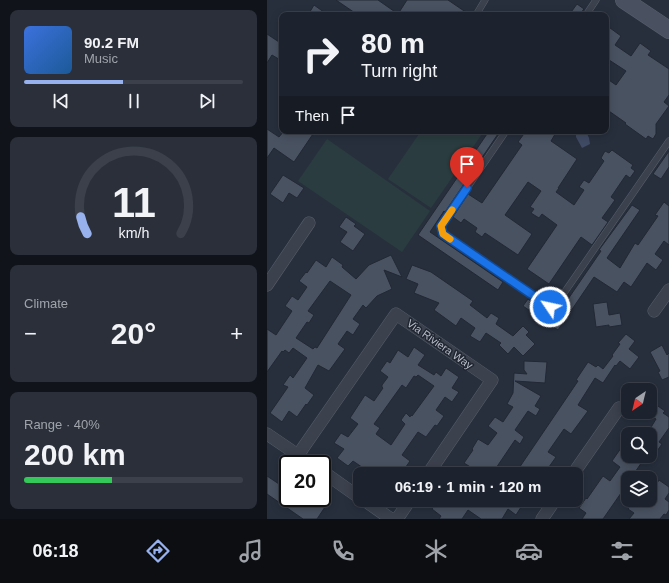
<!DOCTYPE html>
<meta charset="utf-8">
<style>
:root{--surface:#1d232e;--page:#2a2f3a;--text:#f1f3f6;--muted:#a0a4aa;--line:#3b404a;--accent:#96b1ee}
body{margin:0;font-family:Helvetica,sans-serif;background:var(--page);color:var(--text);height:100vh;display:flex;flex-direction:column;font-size:15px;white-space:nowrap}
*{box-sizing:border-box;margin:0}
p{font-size:13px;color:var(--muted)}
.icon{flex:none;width:22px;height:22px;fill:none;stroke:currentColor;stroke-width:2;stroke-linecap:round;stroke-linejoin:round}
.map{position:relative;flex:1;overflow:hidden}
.details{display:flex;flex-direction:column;gap:10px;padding:10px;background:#101319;width:267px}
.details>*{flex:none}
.banner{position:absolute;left:12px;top:12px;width:330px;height:122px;border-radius:8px;box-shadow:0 2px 10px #0003,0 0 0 1px var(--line);background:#1d232e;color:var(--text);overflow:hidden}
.needle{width:26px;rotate:215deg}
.tools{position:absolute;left:354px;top:383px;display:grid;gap:8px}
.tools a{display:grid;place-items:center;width:36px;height:36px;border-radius:8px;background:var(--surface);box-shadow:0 2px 10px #0003,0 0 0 1px var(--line);font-size:20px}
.speed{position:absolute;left:12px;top:455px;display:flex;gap:8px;font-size:20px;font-weight:700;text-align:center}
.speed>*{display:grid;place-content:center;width:52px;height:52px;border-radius:50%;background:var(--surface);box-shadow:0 2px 10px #0003,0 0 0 1px var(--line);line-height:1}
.speed .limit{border:2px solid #111;border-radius:6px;background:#fff;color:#111}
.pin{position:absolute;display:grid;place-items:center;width:34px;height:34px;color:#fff;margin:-41px -17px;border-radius:50% 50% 50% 0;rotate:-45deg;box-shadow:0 0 4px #0007}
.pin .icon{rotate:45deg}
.me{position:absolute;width:44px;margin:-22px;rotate:304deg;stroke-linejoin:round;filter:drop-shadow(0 0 3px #0008)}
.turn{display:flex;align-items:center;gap:14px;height:84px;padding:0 16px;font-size:18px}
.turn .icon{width:52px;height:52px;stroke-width:2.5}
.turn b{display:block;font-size:28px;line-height:34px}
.then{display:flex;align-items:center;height:38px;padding:0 16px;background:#0003;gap:8px;font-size:15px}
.big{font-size:30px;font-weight:700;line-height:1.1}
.details .card{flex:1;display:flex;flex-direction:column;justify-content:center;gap:6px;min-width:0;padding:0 14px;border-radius:8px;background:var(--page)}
.details .dial{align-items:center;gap:0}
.dial svg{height:104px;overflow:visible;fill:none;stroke:var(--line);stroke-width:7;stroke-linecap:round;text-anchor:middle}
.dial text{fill:var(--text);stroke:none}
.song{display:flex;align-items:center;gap:12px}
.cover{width:48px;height:48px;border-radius:6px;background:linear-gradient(135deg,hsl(220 70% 55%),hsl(210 70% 35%))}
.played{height:4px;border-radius:2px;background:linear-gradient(90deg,var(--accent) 45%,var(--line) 45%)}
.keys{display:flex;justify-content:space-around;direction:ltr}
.heat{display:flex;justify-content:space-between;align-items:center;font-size:22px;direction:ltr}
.charge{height:6px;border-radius:3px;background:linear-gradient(90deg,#34c759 40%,var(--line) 0)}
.trip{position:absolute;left:86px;top:467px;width:230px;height:40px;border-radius:8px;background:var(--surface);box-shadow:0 2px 10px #0003,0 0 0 1px var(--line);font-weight:700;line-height:40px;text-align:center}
.menu{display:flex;height:64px;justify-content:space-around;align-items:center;background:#0c0e12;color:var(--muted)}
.menu .icon{width:28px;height:28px}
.menu .on{color:var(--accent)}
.menu b{font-size:18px;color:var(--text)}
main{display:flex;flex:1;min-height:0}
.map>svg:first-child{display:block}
.green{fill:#2a3c3f}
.water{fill:#3f4b64}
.building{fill:#495261;stroke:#222834;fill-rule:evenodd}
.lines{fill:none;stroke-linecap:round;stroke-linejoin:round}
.lane-casing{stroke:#595f6b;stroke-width:7}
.street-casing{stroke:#595f6b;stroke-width:13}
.secondary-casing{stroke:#595f6b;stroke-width:18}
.lane{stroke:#3b414d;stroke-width:6}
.street{stroke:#3b414d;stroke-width:12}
.secondary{stroke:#495060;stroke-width:17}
.route-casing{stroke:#114b97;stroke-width:10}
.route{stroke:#1a73e8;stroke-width:7}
.slow{stroke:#f59e0b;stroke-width:7}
.labels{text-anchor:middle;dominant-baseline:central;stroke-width:3;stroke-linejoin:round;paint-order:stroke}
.street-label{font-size:11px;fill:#b7bcc8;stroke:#202632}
</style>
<main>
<section class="details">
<div class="card">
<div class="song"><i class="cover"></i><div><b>90.2 FM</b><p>Music</p></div></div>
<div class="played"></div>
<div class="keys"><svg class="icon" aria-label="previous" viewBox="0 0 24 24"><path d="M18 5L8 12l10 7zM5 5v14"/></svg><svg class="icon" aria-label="pause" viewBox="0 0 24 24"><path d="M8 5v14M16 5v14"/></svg><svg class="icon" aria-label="next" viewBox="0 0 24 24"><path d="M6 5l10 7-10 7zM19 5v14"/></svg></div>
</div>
<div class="card dial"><svg viewBox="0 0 100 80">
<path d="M14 69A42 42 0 1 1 86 69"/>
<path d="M14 69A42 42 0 0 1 9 56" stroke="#96b1ee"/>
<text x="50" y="56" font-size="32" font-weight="700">11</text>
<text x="50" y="72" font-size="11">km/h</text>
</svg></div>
<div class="card"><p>Climate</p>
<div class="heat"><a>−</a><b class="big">20°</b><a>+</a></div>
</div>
<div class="card"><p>Range · 40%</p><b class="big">200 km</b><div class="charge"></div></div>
</section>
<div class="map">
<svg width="402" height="519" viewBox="0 0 402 519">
<rect width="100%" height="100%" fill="#272f3d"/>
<path class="green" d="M154,131H217L164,208L121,179Z
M60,139L163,211L135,252L31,181Z"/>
<path class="water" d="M309,131H319L322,138L323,144L315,148L309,137Z"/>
<path class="building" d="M69,0H111L131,14L140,0H181L203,15H91Z
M310,4L317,9L312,15H302Z
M47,5L61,15H41Z
M339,25L354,36L348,45L364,56L373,43L384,51L381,55L402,69V95L397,102L402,106L389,124V134L386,139L381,136L379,139L358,124L359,123L339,109V78L349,85L359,71L339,58Z
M0,34L15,44V61L5,55L0,63Z
M0,129L12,137L17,131H48L27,162L7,148L0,158Z
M222,131H233L178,212L177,211L163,232L236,282L231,290L151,235Z
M259,131H290L284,141L310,159L291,188H292L289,192L307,205L317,190L312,187L317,180L322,183L337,161L334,158L338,151L342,153L345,150L366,165L364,168L368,171L363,178L359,175L344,197L348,200L335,218L341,222L325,245L314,237L282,284L260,269L290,225L275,214L272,218L264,213L267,209L263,207L274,191L261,182L238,215L265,234L251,255L218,233L215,237L208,232L210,228L197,219L194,223L186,217L201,194L215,203L255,145L251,142Z
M402,151V167L394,179L386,174Z
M16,175L37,188L30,198L22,193L16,203L3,194Z
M397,202L402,206V245L397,241L388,254L396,260L389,270L380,263L364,287L357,282L350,292L327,277L291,330L256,306L261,299L288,318L334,251L332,250L365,205L373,210L340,258L353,268L368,243L371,245L391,216L388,215Z
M79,217L89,224L87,226L98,234L86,251L73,242L80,232L72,227Z
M124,255L135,277L117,270L125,289L110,296L99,308L96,305L86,319L93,324L86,335L80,331L71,344L78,349L62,371L51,365L38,388L47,395L40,405L39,404L30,417L22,411L15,422L3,413L21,387L16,385L23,375L26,378L40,358L26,348L22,353L18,350L16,352L15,351L0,372V329L9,335L25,311L18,306L25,296L31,300L40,287L32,281L39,272L40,273L49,260L59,267L65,257L76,265L75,267L89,279L102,265ZM63,281L84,295L50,348L48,347L46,349L29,338L40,322L42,323L47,315L41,311Z
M145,265L164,272L206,301L203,305L220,318L224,313L232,318L229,324L246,336L256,326L262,332L259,335L268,344L256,356L247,347L241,354L232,345L234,343L219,333L213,342L203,336L208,328L194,318L189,326L167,310L172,303L147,293L151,284L139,279Z
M340,302L342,315L353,313L355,325L342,327V325L329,327L326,304Z
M359,334L368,341L362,349L372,357L363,369L353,361L349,366L348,365L336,383L328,378L311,405L321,411L304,434L297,429L281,452L289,457L277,474H248L311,381L309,380L321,362L329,367L331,365L336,369L346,356L345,355L353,344L351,343Z
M395,345L400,355L402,353V377L395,380L391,372L393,371L383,352Z
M147,347L158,355L151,365L167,375L169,372L174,376L179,368L192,377L185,388L192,392L185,402L178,397L169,410L177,416L170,426L168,425L159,437L151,432L135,455L143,461L134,474H105L86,461L81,466L70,458L77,449L67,443L74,433L81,437L91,424L83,418L98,395L107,401L116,388L115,387V385L121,377L113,371L120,361L123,363L131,350L141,357ZM151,375L167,386L145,416L144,415L143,417L139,413L134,420L138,424L124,445L109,434L113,428L107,424L135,385L139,388L147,376L149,377Z
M257,361L280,362L278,383L248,381L274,396L268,406L273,409L269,416L261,411L248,430L257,437L253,444L248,440L225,474H201L205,468L197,463L206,450L205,449L211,439L221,445L230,433L221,426L228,417L236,422L246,407L240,404L246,393L247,373L260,374L257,370Z
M388,404L398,411L396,413L402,417V428L392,442L395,444L383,461V429L389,419L383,415V412Z
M361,438V456H379L364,478H361V483L336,519H315L319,513L312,508L319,498L320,499L336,476L343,481L353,467L345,461Z
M0,476L21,490V498H47L58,507L50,519H36L0,494Z
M392,480L402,487V493L398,499L402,502V510L399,515L397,514L393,519H362L367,513L361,509L367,501L373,505L379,500H383V494Z
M171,500H250L256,504L249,515L241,509L235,519H214L201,510L195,519H172L174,516L165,509Z"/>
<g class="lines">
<defs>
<path id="lane" d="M209,15L218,0
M319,15L329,0
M239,131L174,226L176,234L283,307L288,306L402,141"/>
<path id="street" d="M0,285L42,223
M387,311L402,290
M0,434L44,464
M31,455L129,314L225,380L161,474
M55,471L93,498
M306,474L352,408
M97,500L124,519
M130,519L143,500
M275,519L288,500"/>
<path id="secondary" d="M357,0L402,30"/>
</defs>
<use href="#lane" class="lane-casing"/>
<use href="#street" class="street-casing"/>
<use href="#secondary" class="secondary-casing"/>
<use href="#lane" class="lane"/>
<use href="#street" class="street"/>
<use href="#secondary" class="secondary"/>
</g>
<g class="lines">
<defs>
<path id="route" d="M200,188L174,226L176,234L283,307"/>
</defs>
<use href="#route" class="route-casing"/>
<use href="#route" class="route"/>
<path class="slow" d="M183,239L176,234L174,226L185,210"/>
</g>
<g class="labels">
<g class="street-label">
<text transform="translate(173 344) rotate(35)">Via Riviera Way</text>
</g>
</g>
</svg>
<div class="tools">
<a><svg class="needle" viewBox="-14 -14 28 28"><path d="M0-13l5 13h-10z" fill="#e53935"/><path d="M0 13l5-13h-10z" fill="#a0a4aa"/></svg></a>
<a><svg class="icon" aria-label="search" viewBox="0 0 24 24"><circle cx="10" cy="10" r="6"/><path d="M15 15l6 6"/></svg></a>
<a><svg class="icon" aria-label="layers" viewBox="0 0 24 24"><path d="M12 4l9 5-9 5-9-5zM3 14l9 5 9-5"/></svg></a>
</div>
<div class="speed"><div class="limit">20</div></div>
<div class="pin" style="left:200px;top:188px;background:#d93025"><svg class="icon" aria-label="arrive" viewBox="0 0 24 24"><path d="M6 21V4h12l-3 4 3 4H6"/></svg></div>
<svg class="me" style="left:283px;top:307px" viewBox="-20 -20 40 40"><circle r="17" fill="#1a73e8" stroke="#fff" stroke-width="3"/><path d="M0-11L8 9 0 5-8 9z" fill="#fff"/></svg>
<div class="trip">06:19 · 1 min · 120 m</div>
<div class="banner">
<div class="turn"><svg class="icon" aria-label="right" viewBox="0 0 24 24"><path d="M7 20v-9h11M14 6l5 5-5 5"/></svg><div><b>80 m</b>Turn right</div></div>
<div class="then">Then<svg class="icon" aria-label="arrive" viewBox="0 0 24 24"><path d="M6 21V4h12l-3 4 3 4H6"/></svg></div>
</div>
</div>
</main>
<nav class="menu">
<b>06:18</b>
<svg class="icon on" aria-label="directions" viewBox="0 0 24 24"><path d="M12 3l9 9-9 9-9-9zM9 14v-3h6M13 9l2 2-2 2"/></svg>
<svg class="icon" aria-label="music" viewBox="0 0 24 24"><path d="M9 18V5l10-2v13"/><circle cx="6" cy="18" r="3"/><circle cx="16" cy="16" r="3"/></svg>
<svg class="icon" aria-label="phone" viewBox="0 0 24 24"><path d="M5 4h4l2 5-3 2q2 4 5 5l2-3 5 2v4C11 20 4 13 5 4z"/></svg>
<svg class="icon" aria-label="climate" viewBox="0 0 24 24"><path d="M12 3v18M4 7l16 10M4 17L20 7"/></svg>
<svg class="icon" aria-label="car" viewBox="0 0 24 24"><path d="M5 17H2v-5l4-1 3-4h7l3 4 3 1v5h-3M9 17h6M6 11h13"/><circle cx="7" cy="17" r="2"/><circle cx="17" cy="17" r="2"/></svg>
<svg class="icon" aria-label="filters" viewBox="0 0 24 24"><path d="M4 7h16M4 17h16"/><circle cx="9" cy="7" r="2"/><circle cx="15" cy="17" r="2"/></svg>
</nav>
